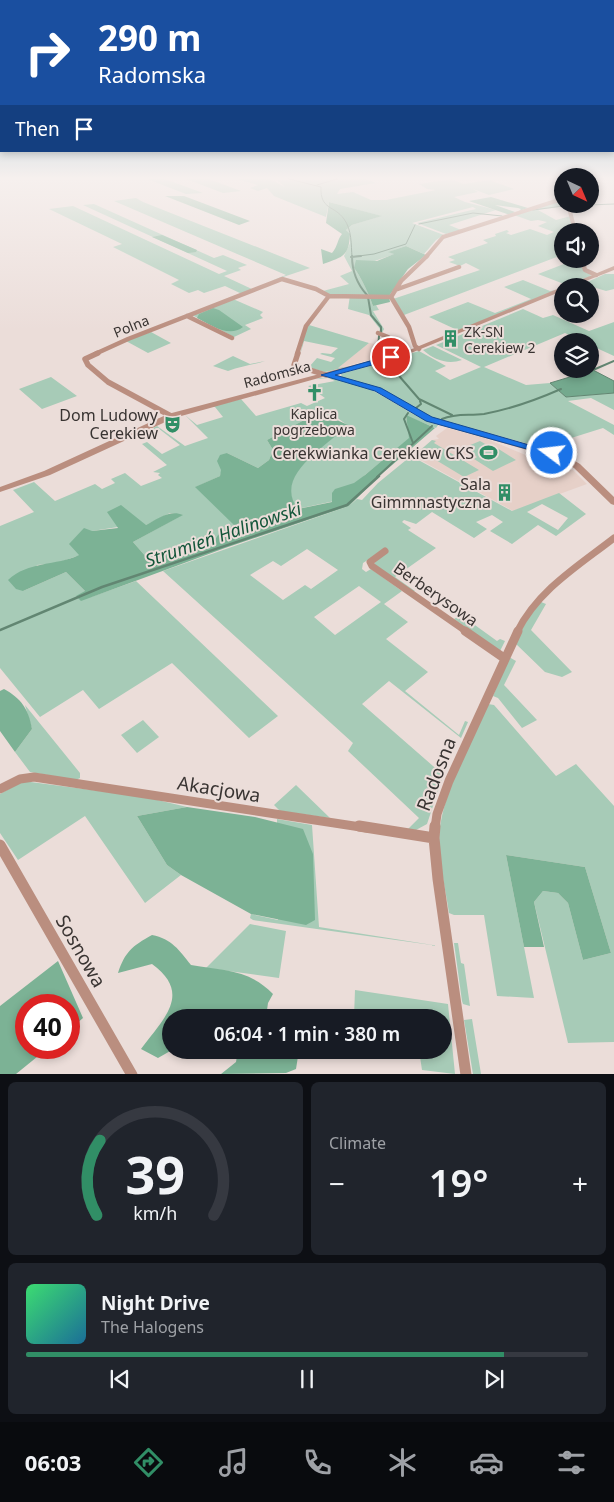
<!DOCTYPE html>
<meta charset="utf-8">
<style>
:root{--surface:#171b24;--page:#20242c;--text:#f1f3f6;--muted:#9ea1a6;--line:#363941;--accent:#318e66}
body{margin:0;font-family:"Noto Sans",sans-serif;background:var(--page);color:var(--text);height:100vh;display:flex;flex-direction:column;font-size:19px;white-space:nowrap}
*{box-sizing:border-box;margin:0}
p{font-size:16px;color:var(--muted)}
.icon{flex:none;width:28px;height:28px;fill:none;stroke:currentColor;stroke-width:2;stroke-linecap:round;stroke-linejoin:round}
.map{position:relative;height:1074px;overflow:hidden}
.side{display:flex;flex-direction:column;gap:8px;padding:8px;background:#0d0f14;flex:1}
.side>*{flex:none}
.hud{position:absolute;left:0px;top:0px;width:615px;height:152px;box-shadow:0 2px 8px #0003;background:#1a4fa0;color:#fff;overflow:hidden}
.needle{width:32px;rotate:136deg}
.controls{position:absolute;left:554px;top:168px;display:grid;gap:10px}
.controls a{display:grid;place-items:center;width:45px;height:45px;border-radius:50%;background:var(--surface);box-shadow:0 2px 8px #0003;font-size:25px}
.speed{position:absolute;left:15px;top:994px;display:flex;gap:10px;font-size:25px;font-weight:700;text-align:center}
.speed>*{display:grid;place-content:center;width:65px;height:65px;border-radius:50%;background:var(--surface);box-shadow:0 2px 8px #0003;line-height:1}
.speed .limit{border:8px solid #d22;background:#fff;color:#111}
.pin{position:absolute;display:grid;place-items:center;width:42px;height:42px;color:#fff;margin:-21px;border:2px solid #fff;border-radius:50%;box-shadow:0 1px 5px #0007}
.me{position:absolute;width:55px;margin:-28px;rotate:285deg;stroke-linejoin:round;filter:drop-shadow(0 0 4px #0008)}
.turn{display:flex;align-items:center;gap:18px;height:105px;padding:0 15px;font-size:22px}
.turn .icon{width:65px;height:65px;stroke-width:2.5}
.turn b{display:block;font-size:35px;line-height:42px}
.then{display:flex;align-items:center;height:48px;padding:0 15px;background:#0003;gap:10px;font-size:19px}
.big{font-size:38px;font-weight:600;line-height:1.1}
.side .card{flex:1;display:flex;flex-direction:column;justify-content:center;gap:8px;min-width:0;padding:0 18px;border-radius:8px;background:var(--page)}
.side .dial{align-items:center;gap:0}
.dial svg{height:130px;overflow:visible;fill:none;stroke:var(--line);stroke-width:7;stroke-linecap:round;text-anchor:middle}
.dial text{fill:var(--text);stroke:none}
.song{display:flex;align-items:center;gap:15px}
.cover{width:60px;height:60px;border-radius:8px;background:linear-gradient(135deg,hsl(140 70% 55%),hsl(200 70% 35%))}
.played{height:5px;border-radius:2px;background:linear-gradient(90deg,var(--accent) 85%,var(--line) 85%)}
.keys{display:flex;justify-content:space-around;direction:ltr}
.heat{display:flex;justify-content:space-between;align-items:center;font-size:28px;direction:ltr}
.side .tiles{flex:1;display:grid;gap:8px;grid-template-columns:1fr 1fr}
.card:last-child{grid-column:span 2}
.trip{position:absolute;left:162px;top:1009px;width:290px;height:50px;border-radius:25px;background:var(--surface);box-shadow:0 2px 8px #0003;font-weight:600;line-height:50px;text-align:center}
.menu{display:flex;height:80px;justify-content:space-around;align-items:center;background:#090b0e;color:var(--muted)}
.menu .icon{width:35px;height:35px}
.menu .active{color:var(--accent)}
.menu b{font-size:22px;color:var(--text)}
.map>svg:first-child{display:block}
.built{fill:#e6d0c8}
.green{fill:#a7cbb7;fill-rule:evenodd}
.forest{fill:#7cb295}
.water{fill:#74a98e;stroke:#628672}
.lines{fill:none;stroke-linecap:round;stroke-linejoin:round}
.stream-far2{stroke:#628672;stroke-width:1}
.stream-far1{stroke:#628672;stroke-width:2}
.stream{stroke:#628672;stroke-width:2.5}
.minor-far5{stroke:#ba8e7f;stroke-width:4}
.minor-far4{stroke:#ba8e7f;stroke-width:4.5}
.minor-far3{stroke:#ba8e7f;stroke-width:5.5}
.minor-far2{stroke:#ba8e7f;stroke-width:7}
.minor-far1{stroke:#ba8e7f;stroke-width:9}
.minor{stroke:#ba8e7f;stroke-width:11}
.tertiary{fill:#ba8e7f;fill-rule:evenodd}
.route{fill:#1a73e8;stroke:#114b97}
.labels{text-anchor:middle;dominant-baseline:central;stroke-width:4;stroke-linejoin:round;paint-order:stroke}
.far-street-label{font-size:14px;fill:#393432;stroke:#ebddd9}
.far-poi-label{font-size:14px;fill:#393432;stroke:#ebddd9;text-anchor:start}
.poi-label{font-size:16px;fill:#393432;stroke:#ebddd9;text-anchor:end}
.street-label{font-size:16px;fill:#393432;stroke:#ebddd9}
.water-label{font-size:18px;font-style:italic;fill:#13563a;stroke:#ebddd9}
.near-street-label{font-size:19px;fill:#393432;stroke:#ebddd9}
</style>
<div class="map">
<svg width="614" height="1075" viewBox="0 0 614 1075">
<rect width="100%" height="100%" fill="#ebddd9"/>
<path class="built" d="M369,343L375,344L377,358L336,369Z
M447,428L482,437L545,463L573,470L587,484L513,511L413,456L432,440L439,439L436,436Z"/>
<path class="green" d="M147,179H165L203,193L186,194Z
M186,179H209L241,191L223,193Z
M236,179H270L285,187L277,180L366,179L376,183L340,189L337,194L353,192L371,200H386L436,190L427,189L419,184L452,179L463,184L496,179L492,181L514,189L489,195L473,189L478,192L454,197L465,202L496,210L449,225L461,230L446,234L417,223L476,209L473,207L412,223L444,235L436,240L424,254L406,246L389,252L395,254L354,268C360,275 370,296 373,306L376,305L379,310L373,311L384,329L382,333L379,332L380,329L369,315L348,309L350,295H330L323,291L349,284L340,276L352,271L344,256L350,243V235L346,230L352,225L381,216L329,202L326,217L274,196L267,188L258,191L250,188L258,185Z
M136,198L143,202L310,268L271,281L286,275L114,201Z
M562,200V204H566V206L538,210L556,220L571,216L574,231H562V255L404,315L393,299L480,270L466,263L460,266L449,262L455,260L448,257L488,243L483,240L496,236L495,234L507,230L509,232L506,233L511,235L530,229L547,235L554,232L538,226L547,222L538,220L531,221L514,215Z
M94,204L214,258L223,255L247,265L238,268L241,270L224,276L254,290L242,294L225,286L204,293L198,290L189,293L171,284L179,280L113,247L122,244L49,209L73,206L219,274L227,271L83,205Z
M577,259H580L591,276L562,288L559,287L564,284L538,274Z
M605,274H614V289L606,291L583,284Z
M523,280L550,291L557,290L452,333L449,332L455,329L429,317L468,302L495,313L531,299L504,287Z
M233,299L263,312L260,315L263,318L245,325L251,329L234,337L192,315Z
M523,309L543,318L553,315L589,331L614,322V356L590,345V341H582L565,333L484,367L526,385L550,383L566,397L614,393V410L591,398L568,401L614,425V435L603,428L568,439L549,449L577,457L571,458L558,452L436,419L420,412L385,391L342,377L341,374L419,351L446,366L435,371L450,380L481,367L436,345Z
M309,325L369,343L338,368L351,366L325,372L297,364L309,367L317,358L331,362L335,358L320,354L322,353L331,354L338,348L304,341L300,355L305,331Z
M151,332L171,343L148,353L126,341Z
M433,346L462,360C448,365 434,360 423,350Z
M233,356L250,364L265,361C253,365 241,366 228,371L213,366Z
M51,377L77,396L42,409L19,389Z
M320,378C362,372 400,413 438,425L436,428L406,416L410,438L365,475L344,499L297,509C272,474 327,446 347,425L339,419L319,412L267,440L273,450L269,460L258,468L227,453L220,476L196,487L235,525C207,543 213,551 176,547L156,562L147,558L133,542L182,515L170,513L146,525L115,520L118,527L92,531L80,555L57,563L37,565L23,591L66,572L91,597L136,581L278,716L249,738L172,663L99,709L83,690L40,717L0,668V526L34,512L13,490L34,482L55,501L95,484L102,489L115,483L111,479L125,473L141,486L162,478L158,475L160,473L153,472L167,465L142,444L147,442L162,454L180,445L158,428L149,433L146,431L157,426L185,446L208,438L185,415L197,425L223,417L215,407H210L241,399L256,416L301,403L307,406L325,398L308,386L335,381L328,378L316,379Z
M432,440L436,441L434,443L479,470L464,477L421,451L417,453Z
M480,441L494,449L497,448L516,460L493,471L474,459L477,457L463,448Z
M411,456L512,511L559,493L586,514L556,536L538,525L512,544L490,531L503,522L492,515L476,522L487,529L474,538L432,512L416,524L404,520L402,522L411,528L408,530L436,548L395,577L415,591L413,592L374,564L383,550L363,563L362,569L366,572L371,569L402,591L384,604L408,622L386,639L428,672L405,691L459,735L465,721L468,722L461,738L389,681L362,704L441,773H444L427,824L416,830L408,829L419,818L348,751L353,743L163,571L349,506L357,499L362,500L378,483ZM542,504L568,518L558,530L527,512ZM307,549L338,570L311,589L305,585L283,600L250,575L273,561L281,566ZM359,586L381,602L335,635L314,617Z
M541,602L546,604L531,630L572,672L562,677L545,672L515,643L528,618Z
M461,615L497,641L500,639L505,641L500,651L454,619Z
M509,657L516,661L504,685L537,720L522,728L498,698L493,696Z
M488,704L494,705L556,776L576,764L614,806V1042L568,1043L534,902L543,891L558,893L568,903L583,960L611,953L585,867L506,855L534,998L497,996L484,915H454L449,913C445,884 435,850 441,821C448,782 473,740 488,704Z
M25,705L80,773V778L76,780L30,772L15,752L32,729Z
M143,720L159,737L137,753L121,735Z
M23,781L145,797L187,807L137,816L167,865L181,875L145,903L85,816L18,860L0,833V794Z
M296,785L330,818L280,811L274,805Z
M277,819L312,825L319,927L439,946L253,920L250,918L251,914L278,920Z
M250,924L286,931L279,978L206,968Z
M454,943H458L461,963L464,964L470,1006L463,1004L462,1001Z
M355,990L448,1004L455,1074L422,1070L419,1050H444V1018L354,1017Z
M472,1019L481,1074H473L464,1020Z"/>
<path class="forest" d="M165,196H184L250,221L239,225Z
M491,197L528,208L519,211L521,209L518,208L495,205L515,212L510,215L469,201Z
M329,202L382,216L352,225L346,230L350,234C349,257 342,257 323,264L321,249L332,253C338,246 337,240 342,234L326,223Z
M162,235L197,250L196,252L188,253L152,237Z
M406,246L426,255L408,269L389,296L390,302L373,306C370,296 360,275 354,268L356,260L377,261L394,254L388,252Z
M213,308L219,310L243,327C229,338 211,325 197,318L199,314Z
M319,412L348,425C328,446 272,475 298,509L332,502V493L335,489L354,483L365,475L409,438L406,415L435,428L377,478L349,506L225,548L81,601L76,596L85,591L66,572L23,591L16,589L8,580C28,561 56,566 79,555L69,544L84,528L92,531L118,528L107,512L121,505L146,525C157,519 170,509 183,515L133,542L147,558L156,562L176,547L190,544L197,549L213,543L218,535L234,525L195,487L220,476L221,470L217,461L220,455L227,453L258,468L269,460L273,450L267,440Z
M4,689C21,698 29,710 32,729L15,752L0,731V691Z
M187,807L255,817L303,829L313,854L315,920L306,925L251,914L181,875L167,865L137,816Z
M506,855L585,867L611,953L583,960L568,903L558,893L543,891L534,902L544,947H524Z
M152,935C172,939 179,950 191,965C224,971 249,969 273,994L268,1003L266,1017L171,1018L172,1050L158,1058L141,1049C163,1019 193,994 152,964L118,973C125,952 132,946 152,935Z
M58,961L83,1018L69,1030V1005H26V1048H48L16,1074H0V1006Z
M238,1050H299L296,1069L286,1073L221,1074L236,1062Z"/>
<path class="water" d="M593,370L614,381V393L566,397L550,383Z"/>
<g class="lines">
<path class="stream-far2" d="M289,179L321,187C320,210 334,205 344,219C352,230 351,244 352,257
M317,185L337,179
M533,210L563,206L614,204
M419,224L473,213L502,216
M351,257L374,254L406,244L415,225"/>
<path class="stream-far1" d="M352,256C352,271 357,284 367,295
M351,257L361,256
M368,297L371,315L381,327V332
M379,336L378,349L381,357
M387,362L419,399L452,415
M593,370L614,361
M416,408L421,404L420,401
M408,413L404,419L413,443
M442,419C456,413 469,416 484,414C511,409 536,400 561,389
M377,477L432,426"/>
<path class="stream" d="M0,630L102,587L347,505L379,476"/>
<path class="minor-far5" d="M561,179L562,186
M568,204L575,231
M426,257L443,237L562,199"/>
<path class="minor-far4" d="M582,259L585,270L596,275
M395,290L459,267
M329,296L391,297
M187,316L232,338
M378,333L388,337L409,352
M419,349L415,346L409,327L391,297L401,281L427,256
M95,354L128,339L282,279L316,289L329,296L306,326L297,354"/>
<path class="minor-far3" d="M98,353L85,359L88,365L108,382L171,416
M298,353L294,365L326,375"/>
<path class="minor-far2" d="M385,551L370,562L372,566L467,632
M517,632C538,590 578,566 614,538"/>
<path class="minor-far1" d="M465,631L504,658
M0,789L20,779L34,777L367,828
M435,828L437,814L449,781L518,631"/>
<path class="minor" d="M359,826L434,838
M435,826L434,838L438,879L466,1075
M0,845L132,1075"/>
<path class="tertiary" d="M614,266V270L573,286H566Z
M562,287V291L411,353L333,374L380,388L432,417L565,455L580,464L614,497V505L611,504L574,468L559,459L426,421L376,390L326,376L174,418L50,475L0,492V487L44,471L168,414L407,351Z"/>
</g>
<linearGradient id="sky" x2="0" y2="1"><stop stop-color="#79b0c4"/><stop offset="0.54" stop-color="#f6f0ee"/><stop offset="1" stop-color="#f6f0ee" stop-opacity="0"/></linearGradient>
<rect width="614" height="330" fill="url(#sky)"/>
<path class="route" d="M391,355L394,356V359L335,375L381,388L432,417L557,453L552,456L426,421L375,391L321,375Z"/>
<defs>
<symbol id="building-bare" viewBox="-9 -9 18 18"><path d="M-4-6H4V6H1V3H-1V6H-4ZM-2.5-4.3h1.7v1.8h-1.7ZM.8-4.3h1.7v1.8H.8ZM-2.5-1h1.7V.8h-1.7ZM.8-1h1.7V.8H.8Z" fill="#318e66" stroke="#ebddd9" stroke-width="2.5" paint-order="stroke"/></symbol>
<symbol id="church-bare" viewBox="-9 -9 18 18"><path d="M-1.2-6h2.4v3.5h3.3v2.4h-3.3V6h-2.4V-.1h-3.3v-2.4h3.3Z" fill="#318e66" stroke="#ebddd9" stroke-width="2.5" paint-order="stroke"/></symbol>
<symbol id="theatre-bare" viewBox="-9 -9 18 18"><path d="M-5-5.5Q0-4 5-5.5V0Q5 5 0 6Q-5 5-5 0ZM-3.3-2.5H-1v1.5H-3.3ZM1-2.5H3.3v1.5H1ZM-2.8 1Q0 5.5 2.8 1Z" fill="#318e66" stroke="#ebddd9" stroke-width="2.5" paint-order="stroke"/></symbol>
<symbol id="stadium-bare" viewBox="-9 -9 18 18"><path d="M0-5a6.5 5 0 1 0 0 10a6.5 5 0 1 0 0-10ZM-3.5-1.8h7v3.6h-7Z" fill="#318e66" stroke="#ebddd9" stroke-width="2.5" paint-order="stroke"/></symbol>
</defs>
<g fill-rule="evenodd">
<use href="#building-bare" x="438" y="326" width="25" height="25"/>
<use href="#church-bare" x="302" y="380" width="25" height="25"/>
<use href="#theatre-bare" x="160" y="412" width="25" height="25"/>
<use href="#stadium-bare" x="476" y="440" width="25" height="25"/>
<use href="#building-bare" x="492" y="480" width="25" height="25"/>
</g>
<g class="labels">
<g class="far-street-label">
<text transform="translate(131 326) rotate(-22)">Polna</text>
<text transform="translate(277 374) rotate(-15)">Radomska</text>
</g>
<g class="far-poi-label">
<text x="464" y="331">ZK-SN<tspan x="464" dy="16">Cerekiew 2</tspan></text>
<text x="314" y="413" text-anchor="middle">Kaplica<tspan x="314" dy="16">pogrzebowa</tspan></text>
</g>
<g class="poi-label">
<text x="158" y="415">Dom Ludowy<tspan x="158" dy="18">Cerekiew</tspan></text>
<text x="474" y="453">Cerekwianka Cerekiew CKS</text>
<text x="491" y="484">Sala<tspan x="491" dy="18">Gimmnastyczna</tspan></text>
</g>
<g class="street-label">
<text transform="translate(436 594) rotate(35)">Berberysowa</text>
</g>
<g class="water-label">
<text transform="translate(223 534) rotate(-19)">Strumień Halinowski</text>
</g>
<g class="near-street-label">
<text transform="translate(436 774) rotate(-69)">Radosna</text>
<text transform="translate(219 789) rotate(9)">Akacjowa</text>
<text transform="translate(81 951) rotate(60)">Sosnowa</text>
</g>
</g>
</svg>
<div class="controls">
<a><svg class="needle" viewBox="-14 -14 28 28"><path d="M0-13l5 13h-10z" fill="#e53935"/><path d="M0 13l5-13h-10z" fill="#9ea1a6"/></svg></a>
<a><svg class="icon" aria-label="sound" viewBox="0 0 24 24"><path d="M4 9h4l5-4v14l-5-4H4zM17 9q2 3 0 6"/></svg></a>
<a><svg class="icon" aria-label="search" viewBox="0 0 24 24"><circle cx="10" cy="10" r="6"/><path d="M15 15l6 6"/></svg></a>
<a><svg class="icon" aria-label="layers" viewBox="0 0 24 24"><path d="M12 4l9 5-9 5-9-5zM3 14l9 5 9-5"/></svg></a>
</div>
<div class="speed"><div class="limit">40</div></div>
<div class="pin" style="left:391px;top:357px;background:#d93025"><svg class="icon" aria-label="arrive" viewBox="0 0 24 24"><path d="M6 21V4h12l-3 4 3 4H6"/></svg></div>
<svg class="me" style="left:552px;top:453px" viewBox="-20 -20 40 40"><circle r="17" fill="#1a73e8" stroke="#fff" stroke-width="3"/><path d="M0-11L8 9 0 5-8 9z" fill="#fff"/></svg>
<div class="trip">06:04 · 1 min · 380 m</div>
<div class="hud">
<div class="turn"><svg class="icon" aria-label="right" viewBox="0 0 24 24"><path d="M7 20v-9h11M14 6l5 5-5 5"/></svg><div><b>290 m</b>Radomska</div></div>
<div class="then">Then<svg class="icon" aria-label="arrive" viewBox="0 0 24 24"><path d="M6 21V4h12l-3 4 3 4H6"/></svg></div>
</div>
</div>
<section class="side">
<div class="tiles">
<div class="card dial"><svg viewBox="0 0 100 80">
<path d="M14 69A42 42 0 1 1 86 69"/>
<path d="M14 69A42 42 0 0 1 16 23" stroke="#318e66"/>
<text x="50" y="56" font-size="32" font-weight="700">39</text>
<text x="50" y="72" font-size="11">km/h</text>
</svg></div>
<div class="card"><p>Climate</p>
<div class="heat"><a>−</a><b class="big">19°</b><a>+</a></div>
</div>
<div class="card">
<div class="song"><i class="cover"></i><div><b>Night Drive</b><p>The Halogens</p></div></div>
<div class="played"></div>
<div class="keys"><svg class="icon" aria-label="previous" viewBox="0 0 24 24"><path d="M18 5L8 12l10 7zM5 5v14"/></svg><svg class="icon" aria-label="pause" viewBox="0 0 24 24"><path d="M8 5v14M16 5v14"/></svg><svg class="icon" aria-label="next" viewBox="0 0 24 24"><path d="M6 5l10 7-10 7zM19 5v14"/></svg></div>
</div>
</div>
</section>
<nav class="menu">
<b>06:03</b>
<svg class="icon active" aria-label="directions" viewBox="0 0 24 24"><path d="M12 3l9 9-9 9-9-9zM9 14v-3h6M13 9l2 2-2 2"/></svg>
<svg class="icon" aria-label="music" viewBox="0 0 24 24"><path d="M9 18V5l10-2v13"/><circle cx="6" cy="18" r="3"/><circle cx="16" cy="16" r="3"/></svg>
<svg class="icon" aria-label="phone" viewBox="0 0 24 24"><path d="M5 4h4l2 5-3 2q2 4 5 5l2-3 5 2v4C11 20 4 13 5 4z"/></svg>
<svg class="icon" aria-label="climate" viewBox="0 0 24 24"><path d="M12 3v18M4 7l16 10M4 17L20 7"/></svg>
<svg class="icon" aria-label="car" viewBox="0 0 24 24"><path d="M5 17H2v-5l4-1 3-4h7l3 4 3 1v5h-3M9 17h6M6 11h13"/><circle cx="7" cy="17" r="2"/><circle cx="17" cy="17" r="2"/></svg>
<svg class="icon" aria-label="filters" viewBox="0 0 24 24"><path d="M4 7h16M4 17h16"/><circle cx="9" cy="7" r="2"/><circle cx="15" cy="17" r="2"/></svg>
</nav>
